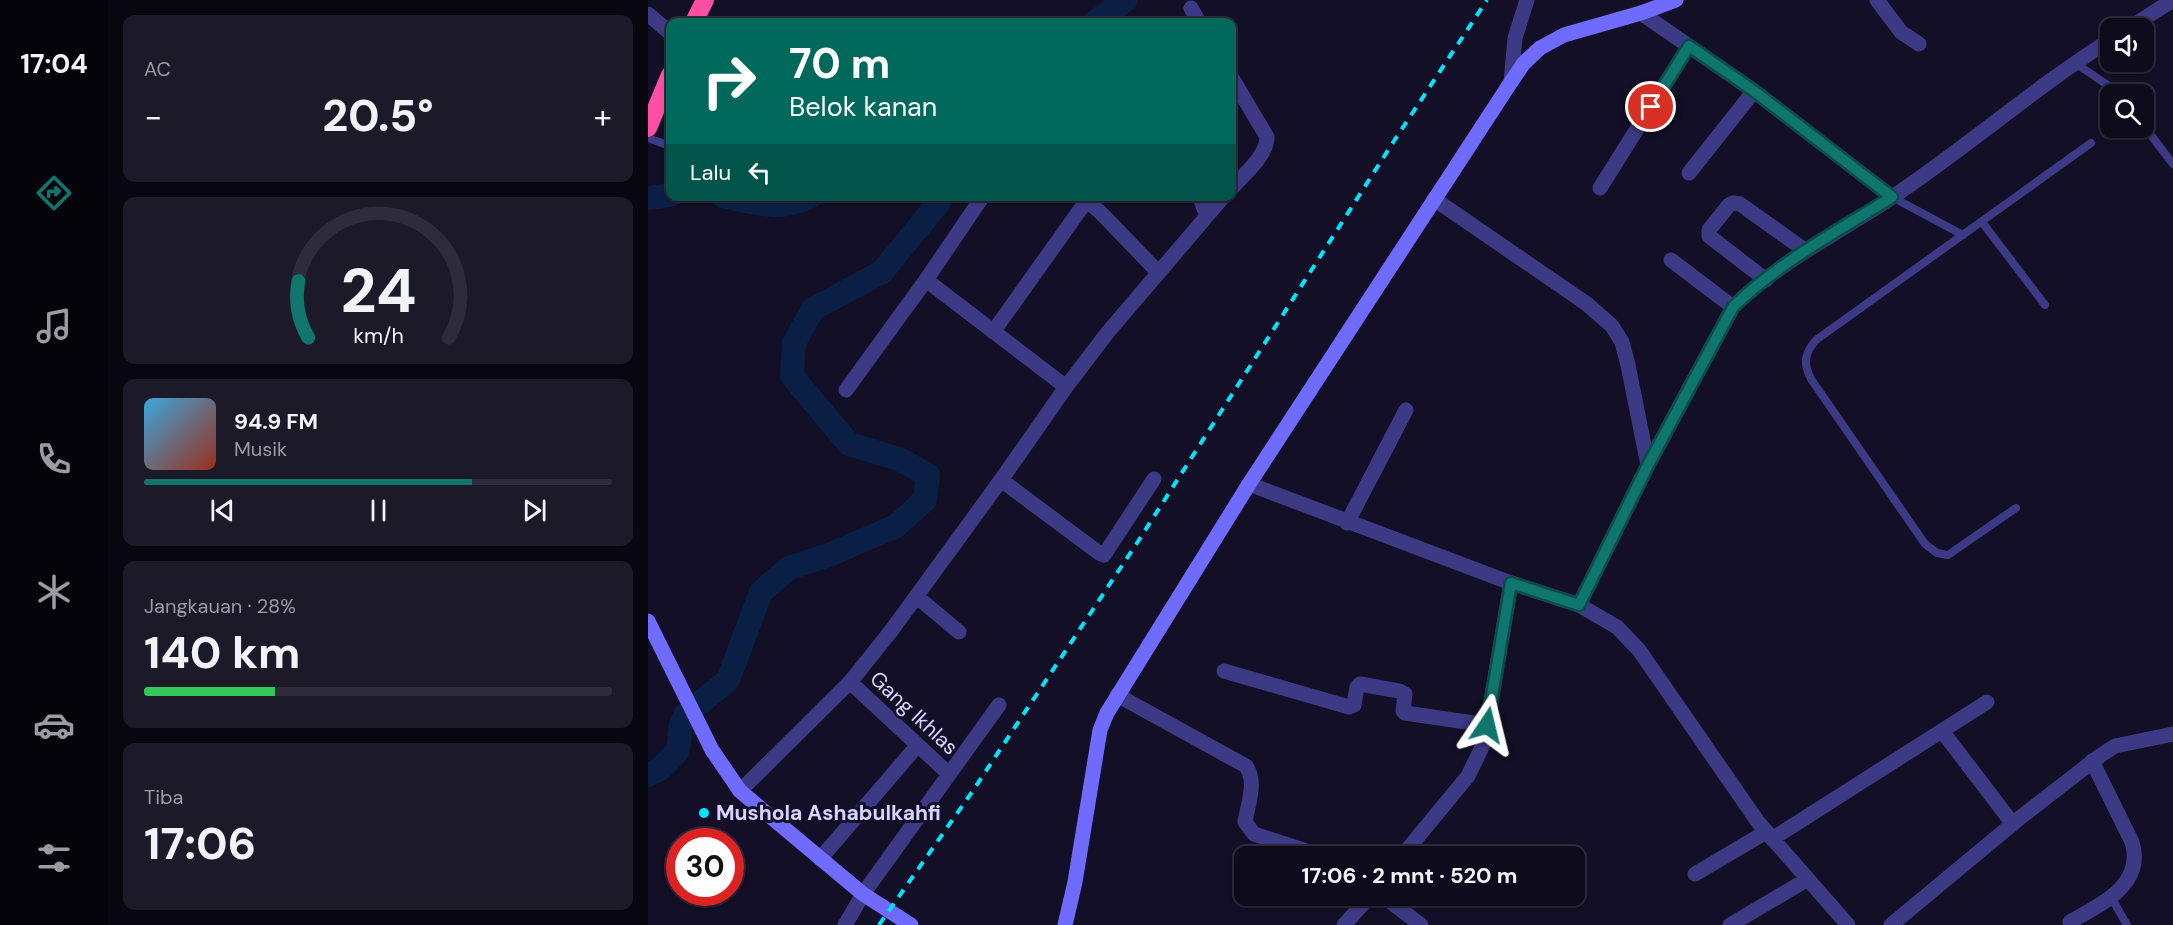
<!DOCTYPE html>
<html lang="id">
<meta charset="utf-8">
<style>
:root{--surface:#0e0b1c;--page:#1c1929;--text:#f1f3f6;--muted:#9b9ba3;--line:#2e2b3b;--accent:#0f766e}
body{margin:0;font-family:"DM Sans",sans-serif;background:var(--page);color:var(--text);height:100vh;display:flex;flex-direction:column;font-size:22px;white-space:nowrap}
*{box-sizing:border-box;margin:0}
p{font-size:20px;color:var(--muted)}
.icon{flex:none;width:33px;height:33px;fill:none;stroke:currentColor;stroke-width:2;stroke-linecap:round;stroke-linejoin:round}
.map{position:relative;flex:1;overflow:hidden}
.drawer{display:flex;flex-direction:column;gap:15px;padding:15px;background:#08060f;width:540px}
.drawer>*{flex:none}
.banner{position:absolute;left:18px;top:18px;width:570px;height:183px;border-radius:12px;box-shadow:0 2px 4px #0004,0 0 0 2px var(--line);background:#00695c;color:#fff;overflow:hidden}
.controls{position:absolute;left:1452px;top:18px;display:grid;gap:12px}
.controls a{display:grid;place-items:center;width:54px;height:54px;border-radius:12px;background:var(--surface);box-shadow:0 2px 4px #0004,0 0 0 2px var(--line);font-size:30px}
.speed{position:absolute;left:18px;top:828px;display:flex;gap:12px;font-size:30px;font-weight:700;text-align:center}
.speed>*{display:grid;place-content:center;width:78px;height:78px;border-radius:50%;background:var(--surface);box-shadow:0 2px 4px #0004,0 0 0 2px var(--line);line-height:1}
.speed .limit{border:9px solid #d22;background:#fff;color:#111}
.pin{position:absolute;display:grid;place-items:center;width:51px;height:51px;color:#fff;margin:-26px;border:3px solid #fff;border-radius:50%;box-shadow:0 2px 6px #0007}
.me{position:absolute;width:66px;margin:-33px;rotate:10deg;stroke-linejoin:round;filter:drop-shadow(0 0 4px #0008)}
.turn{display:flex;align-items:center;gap:21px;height:126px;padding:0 24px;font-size:27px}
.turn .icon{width:78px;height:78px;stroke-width:2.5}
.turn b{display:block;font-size:42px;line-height:51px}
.then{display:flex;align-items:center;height:57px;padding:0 24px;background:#0003;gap:12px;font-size:22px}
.big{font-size:45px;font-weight:700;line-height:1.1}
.drawer .tile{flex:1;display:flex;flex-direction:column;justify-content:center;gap:9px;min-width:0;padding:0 21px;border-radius:12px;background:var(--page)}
.drawer .dial{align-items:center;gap:0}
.dial svg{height:156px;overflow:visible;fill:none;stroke:var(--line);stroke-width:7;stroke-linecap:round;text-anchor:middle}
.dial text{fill:var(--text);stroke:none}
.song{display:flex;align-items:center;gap:18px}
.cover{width:72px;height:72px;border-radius:9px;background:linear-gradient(135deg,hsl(200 70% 55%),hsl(10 70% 35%))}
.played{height:6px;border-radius:3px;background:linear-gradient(90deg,var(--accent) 70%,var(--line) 70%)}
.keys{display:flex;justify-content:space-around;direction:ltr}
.heat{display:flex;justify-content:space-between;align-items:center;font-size:33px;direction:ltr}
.charge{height:9px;border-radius:4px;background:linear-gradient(90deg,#34c759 28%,var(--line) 0)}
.trip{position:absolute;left:586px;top:846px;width:351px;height:60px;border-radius:12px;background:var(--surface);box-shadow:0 2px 4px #0004,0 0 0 2px var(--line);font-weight:700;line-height:60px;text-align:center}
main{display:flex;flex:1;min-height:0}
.menu{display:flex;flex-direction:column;width:108px;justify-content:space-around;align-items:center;background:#06040b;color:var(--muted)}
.menu .icon{width:42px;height:42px}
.menu .active{color:var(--accent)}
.menu b{font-size:27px;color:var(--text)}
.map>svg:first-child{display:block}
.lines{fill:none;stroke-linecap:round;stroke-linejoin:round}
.river{stroke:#0a1f44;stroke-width:24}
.lane{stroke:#3d3a85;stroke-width:8}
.street{stroke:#3d3a85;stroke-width:15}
.secondary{stroke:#6f6bff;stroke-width:15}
.highway{stroke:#ff4fa3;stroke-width:18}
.rail{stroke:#00e5ff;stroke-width:4;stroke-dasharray:9 8;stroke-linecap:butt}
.route-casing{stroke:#0a4d48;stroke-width:15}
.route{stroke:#0f766e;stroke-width:10}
.poi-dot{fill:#00e5ff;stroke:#130f26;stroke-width:2}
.labels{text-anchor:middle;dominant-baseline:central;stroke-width:6;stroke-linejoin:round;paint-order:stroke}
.street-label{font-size:21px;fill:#d9d4ff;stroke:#130f26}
.poi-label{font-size:21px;font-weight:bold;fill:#d9d4ff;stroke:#130f26;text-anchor:start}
</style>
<main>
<nav class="menu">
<b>17:04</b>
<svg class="icon active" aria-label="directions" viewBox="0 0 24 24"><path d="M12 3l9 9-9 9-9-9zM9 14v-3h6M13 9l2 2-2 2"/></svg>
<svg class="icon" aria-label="music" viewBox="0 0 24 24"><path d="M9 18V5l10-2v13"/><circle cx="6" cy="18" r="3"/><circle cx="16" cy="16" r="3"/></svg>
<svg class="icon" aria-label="phone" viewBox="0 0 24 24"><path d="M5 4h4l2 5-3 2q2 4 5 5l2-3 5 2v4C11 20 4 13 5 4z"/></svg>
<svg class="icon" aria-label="climate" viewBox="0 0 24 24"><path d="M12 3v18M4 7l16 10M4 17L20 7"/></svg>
<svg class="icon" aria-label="car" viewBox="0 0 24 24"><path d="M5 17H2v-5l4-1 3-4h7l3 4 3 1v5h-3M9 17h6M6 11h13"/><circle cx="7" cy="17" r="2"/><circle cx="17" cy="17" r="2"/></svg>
<svg class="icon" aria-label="filters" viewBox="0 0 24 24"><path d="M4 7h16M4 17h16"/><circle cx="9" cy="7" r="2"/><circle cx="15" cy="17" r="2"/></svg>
</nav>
<section class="drawer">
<div class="tile"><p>AC</p>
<div class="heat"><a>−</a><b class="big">20.5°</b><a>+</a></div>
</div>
<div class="tile dial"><svg viewBox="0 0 100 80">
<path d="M14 69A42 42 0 1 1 86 69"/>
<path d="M14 69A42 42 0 0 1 9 40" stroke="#0f766e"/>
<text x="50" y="56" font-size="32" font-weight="700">24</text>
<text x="50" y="72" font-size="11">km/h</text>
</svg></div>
<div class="tile">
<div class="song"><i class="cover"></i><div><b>94.9 FM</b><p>Musik</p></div></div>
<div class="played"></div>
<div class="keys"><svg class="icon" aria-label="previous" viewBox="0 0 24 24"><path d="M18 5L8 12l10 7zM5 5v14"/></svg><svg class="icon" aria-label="pause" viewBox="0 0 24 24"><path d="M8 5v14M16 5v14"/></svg><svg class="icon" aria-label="next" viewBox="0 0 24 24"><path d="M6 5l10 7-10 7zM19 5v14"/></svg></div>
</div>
<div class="tile"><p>Jangkauan · 28%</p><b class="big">140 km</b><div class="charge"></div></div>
<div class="tile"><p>Tiba</p><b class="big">17:06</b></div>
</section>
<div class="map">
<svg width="1525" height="925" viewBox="0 0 1525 925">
<rect width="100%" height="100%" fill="#130f26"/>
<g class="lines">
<path class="river" d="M447,22L478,0
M75,196C107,203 132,212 163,196
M0,198L22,195
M0,775L12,769L30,751L33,724L37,715L80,680L113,592L141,568L181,555L248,526L277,500L280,475L251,459L201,444L144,376L146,343L165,309L234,272L291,202V196"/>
<path class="lane" d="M1427,63L1467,90L1471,94
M1496,126L1525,164
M0,138L22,146
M1244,197L1315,235
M1334,222L1397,305
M1368,508L1300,555L1289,553L1277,544L1163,379C1155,363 1156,354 1168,340L1443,143
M1463,897L1479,925"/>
<path class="street" d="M1229,0L1253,32L1271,44
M543,8L551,22
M993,13L1106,91L1244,197
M0,14L22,33
M1481,28L1525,0
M584,78L619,137C619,156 595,175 584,188
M863,82L867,38L879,0
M1041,173L1106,91
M952,188L1041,46
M434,196L453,213L510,272
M551,196L559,216
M786,199L939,304L964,326L974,342L980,365L1000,465
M1023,260L1085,307
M278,280L418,387
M1118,280L1061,236V230L1081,205L1085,203L1092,204L1158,251
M345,332L439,200
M198,390L278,280L335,196
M353,480L451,553L456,555L506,479
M601,484L863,583L931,605L969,627L991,650L1110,822L1200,925
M699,523L758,410
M268,596L311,632
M931,605L1000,465L1085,307C1131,262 1190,233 1243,198C1318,148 1386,88 1462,40
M576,671L701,707L706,705L709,687L712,684L751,691L757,694L755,711L757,713L839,725
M202,682L301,774
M469,695L598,766C609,782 600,804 597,822L606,834L674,856
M1294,731L1365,824
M92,791L203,681L243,631L353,480L418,387L460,332L576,196
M1124,839L1339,702
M754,856L820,776L836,743L863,583
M172,859L269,746
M1047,874L1118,832
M735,896L773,925
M1422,922C1453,904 1497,885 1484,842L1444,761
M197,925L215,894L351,705
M696,925L722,896
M1082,925L1160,879
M1243,925L1373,817L1453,755L1467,746L1525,734"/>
<path class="secondary" d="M0,621L64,750L92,791L215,894L263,925
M417,925L427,882L452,730L459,713L601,484L863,82L876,63L892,48L916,35L993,13L1028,0"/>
<path class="highway" d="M46,22L57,0
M0,128L22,75"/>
<path class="rail" d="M231,925L324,792L489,543L746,141L839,0"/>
</g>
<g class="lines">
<defs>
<path id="route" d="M839,725L863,583L931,605L1000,465L1085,307C1131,262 1190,231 1244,197L1106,91L1041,46L1003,107"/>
</defs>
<use href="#route" class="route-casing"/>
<use href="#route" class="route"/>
</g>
<circle class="poi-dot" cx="56" cy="813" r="6"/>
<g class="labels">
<g class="street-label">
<text transform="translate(266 713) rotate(43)">Gang Ikhlas</text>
</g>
<g class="poi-label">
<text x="68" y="813">Mushola Ashabulkahfi</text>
</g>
</g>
</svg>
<div class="controls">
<a><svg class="icon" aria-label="sound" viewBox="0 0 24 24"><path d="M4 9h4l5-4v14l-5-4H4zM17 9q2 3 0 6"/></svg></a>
<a><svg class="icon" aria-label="search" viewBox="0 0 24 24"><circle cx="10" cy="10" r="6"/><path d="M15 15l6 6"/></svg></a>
</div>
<div class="speed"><div class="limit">30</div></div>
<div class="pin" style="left:1003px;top:107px;background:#d93025"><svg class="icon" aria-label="arrive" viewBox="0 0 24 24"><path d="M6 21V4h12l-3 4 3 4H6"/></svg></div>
<svg class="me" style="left:839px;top:725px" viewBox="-20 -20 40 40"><path d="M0-17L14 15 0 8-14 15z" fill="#0f766e" stroke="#fff" stroke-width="4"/></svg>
<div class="trip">17:06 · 2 mnt · 520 m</div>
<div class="banner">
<div class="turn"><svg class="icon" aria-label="right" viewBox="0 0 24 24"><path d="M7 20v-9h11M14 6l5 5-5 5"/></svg><div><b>70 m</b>Belok kanan</div></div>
<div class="then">Lalu<svg class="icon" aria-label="left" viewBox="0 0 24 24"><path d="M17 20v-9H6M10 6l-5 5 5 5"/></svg></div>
</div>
</div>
</main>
